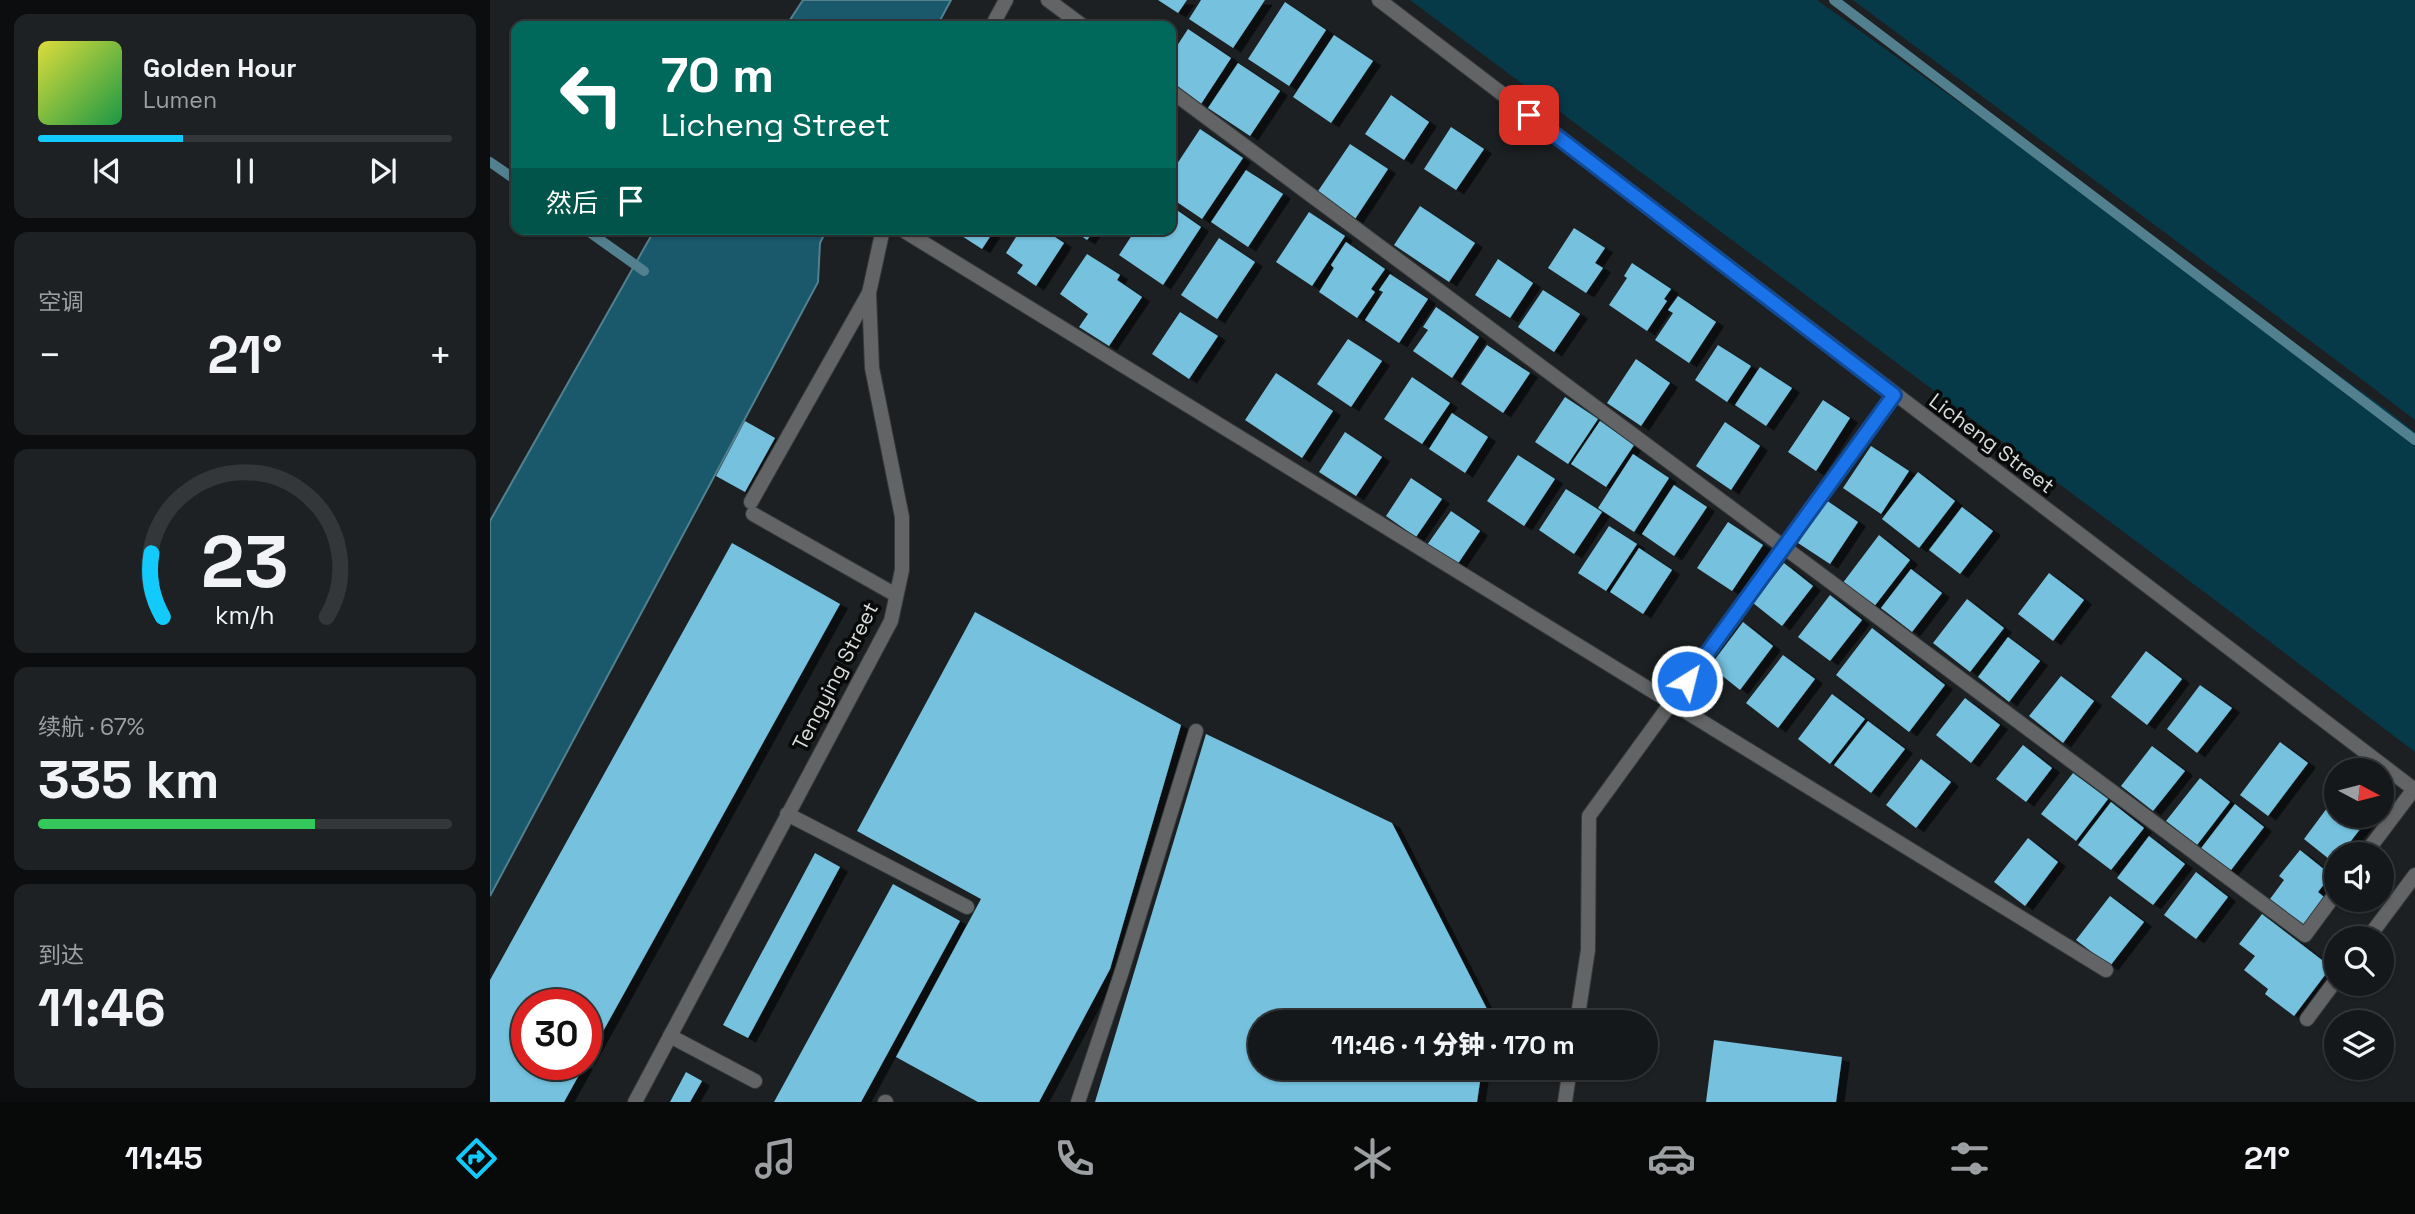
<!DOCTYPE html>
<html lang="zh">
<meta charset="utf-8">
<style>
:root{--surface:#15181a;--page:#1e2123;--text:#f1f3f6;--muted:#9da0a2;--line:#343739;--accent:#12cafb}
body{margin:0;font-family:"Space Grotesk","Noto Sans SC",sans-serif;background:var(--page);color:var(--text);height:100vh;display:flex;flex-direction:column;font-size:26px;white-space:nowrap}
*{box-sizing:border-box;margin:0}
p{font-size:23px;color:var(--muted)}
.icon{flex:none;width:38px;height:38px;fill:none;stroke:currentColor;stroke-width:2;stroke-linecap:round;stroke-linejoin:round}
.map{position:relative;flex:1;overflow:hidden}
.details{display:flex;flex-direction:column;gap:14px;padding:14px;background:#0c0d0e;width:490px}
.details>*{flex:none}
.guide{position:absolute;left:21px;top:21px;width:665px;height:214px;border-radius:14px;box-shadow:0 2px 5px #0004,0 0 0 2px var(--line);background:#00695c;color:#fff;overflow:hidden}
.needle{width:46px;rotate:97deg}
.buttons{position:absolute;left:1834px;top:758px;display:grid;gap:14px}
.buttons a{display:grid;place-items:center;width:70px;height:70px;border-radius:50%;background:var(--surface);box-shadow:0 2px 5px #0004,0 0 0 2px var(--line);font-size:35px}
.speed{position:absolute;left:21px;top:989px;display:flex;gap:14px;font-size:35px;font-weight:700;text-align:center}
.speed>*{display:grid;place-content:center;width:91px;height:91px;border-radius:50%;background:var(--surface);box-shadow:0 2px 5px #0004,0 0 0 2px var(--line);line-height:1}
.speed .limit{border:10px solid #d22;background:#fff;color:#111}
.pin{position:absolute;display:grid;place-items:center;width:60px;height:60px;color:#fff;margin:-30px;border-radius:14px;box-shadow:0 4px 10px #0006}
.me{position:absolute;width:77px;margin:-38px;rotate:36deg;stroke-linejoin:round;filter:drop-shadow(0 0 5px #0008)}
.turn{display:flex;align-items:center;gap:24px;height:147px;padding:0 35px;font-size:32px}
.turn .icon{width:91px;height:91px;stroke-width:2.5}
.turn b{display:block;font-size:49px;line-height:60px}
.then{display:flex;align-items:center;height:66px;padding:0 35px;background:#0003;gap:14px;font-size:26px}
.big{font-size:52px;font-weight:800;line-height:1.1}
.details .tile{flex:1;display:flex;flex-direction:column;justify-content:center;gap:10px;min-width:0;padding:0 24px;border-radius:14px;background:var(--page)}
.details .dial{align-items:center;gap:0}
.dial svg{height:182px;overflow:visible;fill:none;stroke:var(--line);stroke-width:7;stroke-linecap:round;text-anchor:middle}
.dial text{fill:var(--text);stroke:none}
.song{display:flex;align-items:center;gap:21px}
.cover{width:84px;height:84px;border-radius:10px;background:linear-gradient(135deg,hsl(60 70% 55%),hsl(140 70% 35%))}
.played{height:7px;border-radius:4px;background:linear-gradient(90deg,var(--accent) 35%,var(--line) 35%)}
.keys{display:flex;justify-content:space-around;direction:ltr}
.heat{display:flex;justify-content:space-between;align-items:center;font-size:38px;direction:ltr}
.charge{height:10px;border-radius:5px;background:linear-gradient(90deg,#34c759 67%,var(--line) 0)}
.trip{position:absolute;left:758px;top:1010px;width:410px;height:70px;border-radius:35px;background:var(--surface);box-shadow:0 2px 5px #0004,0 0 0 2px var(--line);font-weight:800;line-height:70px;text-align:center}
.dock{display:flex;height:112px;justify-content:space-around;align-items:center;background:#080a0a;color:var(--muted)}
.dock .icon{width:49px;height:49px}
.dock .active{color:var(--accent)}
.dock b{font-size:32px;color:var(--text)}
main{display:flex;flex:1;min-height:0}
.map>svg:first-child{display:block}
.green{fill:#063a49}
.water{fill:#1a586c;stroke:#53808e;stroke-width:2}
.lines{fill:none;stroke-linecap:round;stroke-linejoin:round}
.stream{stroke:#53808e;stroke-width:10}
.building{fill:#74c1de;filter:url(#shadow)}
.service-casing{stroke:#363a3c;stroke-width:16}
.minor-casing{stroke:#363a3c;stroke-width:16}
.tertiary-casing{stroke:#363a3c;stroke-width:16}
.service{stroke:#626465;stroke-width:14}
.minor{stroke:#626465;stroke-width:14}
.tertiary{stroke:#626465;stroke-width:14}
.route-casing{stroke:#114b97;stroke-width:18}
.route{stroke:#1a73e8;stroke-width:12}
.labels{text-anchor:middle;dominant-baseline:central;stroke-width:7;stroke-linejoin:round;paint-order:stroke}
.street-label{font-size:21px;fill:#d9dcdd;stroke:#080a0a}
</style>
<main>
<section class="details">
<div class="tile">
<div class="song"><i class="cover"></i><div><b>Golden Hour</b><p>Lumen</p></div></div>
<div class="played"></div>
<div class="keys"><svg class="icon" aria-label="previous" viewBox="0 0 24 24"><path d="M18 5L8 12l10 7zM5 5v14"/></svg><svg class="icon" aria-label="pause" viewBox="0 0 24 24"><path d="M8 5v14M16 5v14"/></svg><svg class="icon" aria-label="next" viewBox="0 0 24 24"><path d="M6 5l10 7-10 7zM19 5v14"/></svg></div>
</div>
<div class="tile"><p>空调</p>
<div class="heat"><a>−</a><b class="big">21°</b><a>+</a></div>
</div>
<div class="tile dial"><svg viewBox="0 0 100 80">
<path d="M14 69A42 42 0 1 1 86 69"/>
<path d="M14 69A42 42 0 0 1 9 41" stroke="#12cafb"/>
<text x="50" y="56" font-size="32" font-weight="700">23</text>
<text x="50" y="72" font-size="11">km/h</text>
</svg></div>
<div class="tile"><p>续航 · 67%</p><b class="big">335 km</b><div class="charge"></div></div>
<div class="tile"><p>到达</p><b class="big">11:46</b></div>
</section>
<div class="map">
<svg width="1925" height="1102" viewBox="0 0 1925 1102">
<defs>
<filter id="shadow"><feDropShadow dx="8" dy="4.5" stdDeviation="0" flood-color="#0009"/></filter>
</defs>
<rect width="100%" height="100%" fill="#1c2022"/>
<path class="green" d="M920,0H1327L1893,407L1925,432V752L1737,609Z
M1363,0H1925V420L1870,378Z"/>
<path class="water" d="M313,0H461L447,26H296Z
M165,229H337L330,243L328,282L0,896V521Z"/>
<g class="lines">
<path class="stream" d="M1344,0L1925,440
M0,162L26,180
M95,229L154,271"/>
</g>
<path class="building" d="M668,0H697L688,13Z
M711,0H775L743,48L699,19Z
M795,2L836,30L799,86L758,59Z
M698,29L741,58L711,104L681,84V55Z
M844,35L883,61L841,123L803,97Z
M748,63L790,91L760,136L718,108Z
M901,95L939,122L914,160L875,134Z
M961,127L994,149L966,190L934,169Z
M710,129L753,158L712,219L681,198V173Z
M860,144L898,169L865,219L826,194Z
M756,170L793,194L758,247L721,222Z
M681,206L711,227L673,285L629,255L646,229H681Z
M930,206L985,243L959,282L904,245Z
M819,212L855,236L822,286L786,262Z
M1084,228L1115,248L1105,263L1113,268L1096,293L1058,268Z
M461,229H505L492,249Z
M531,229H553L574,243L546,286L527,273L533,265L516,253Z
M581,229H605L597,240Z
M729,238L765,262L727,319L691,295Z
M856,242L895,269L881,289L885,292L867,318L829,292L844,268L841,265Z
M597,254L630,275L627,280L652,297L619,346L589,327L598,314L570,294Z
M1008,259L1043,283L1020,318L985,295Z
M1142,263L1181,289L1174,299L1177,301L1157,331L1119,305L1137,278L1134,276Z
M900,274L938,299L909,343L875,320L893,292L889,290Z
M1053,290L1090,314L1064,352L1028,327Z
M1188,296L1226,322L1199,363L1165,340L1183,313L1178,310Z
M946,307L989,337L962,378L923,351L938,330L933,327Z
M690,312L728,336L699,379L662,354Z
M858,339L892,361L861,407L827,384Z
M997,345L1040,373L1013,413L971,384Z
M1228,345L1261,366L1237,402L1205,380Z
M1146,359L1180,383L1151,426L1117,403Z
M1270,367L1302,388L1276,426L1245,405Z
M786,373L843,411L812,458L755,420Z
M922,377L960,403L932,444L894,419Z
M1075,397L1108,419L1078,464L1045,442Z
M1333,400L1360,418L1326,471L1298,452Z
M962,413L998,437L975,473L939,449Z
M255,421L285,438L255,492L226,476Z
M1110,421L1144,445L1116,487L1081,464Z
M1235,422L1270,446L1241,490L1206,466Z
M855,432L892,457L866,496L829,472Z
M1381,446L1419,471L1391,514L1353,488Z
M1143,454L1179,478L1144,532L1108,508Z
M1028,455L1065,479L1034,526L997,501Z
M1428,472L1465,501L1429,548L1392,519Z
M921,478L952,499L926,537L896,516Z
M1184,485L1217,507L1184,556L1152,534Z
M1076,489L1112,512L1084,554L1049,530Z
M1336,500L1368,522L1340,564L1308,543Z
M1472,507L1503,531L1470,574L1439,550Z
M961,511L990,531L967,565L937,545Z
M1238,522L1273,545L1242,591L1207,568Z
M1119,526L1147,544L1116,591L1088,573Z
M1389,535L1420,560L1383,608L1352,584Z
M242,543L350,604L96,1062V1004H37V1064H95L74,1102H0V980Z
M1149,548L1182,570L1153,614L1120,592Z
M1294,563L1323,586L1292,626L1263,603Z
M1421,569L1452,593L1422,632L1391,608Z
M1559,573L1594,600L1563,641L1528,614Z
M1340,595L1372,620L1340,661L1308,637Z
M1477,599L1514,628L1480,672L1443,643Z
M485,612L691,725L620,969L549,1102H488L406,1057L491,899L367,831Z
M1253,622L1283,646L1250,690L1220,666Z
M1382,628L1455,685L1419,732L1346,675Z
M1518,637L1550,661L1519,702L1488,677Z
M1656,651L1692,679L1657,725L1621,697Z
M1293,655L1325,679L1288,728L1256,703Z
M1571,676L1604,701L1573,743L1539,716Z
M1710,685L1742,708L1707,753L1677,729Z
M1342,694L1375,719L1340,764L1308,739Z
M1475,698L1510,725L1481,763L1446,735Z
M1378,721L1415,749L1381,793L1344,765Z
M716,734L902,823L1000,1015L999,1022H770V1068H992L987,1102H605Z
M1790,742L1818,763L1778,816L1750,795Z
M1533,745L1562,768L1536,802L1506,779Z
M1662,746L1695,771L1663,811L1631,786Z
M1431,759L1461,782L1426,828L1396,805Z
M1583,773L1618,799L1586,841L1551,814Z
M1710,778L1740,802L1707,845L1676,821Z
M1846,796V816H1880L1851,854H1846L1844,863L1814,839Z
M1621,802L1654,828L1621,870L1588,845Z
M1745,804L1774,827L1738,874L1709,851Z
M1659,836L1695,864L1663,905L1627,878Z
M1538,838L1568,862L1535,906L1504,882Z
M1810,850L1841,875L1828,892L1835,898L1814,926L1780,899L1794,880L1789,876Z
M325,853L350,867L258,1038L233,1025Z
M1706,872L1738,897L1706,939L1674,915Z
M403,884L470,921L371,1102H284Z
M1620,896L1654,922L1620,966L1586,940Z
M1772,914L1841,967L1804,1016L1775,994L1778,989L1754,970L1765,956L1749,944Z
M1224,1040L1352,1057L1346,1102H1216Z
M196,1072L212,1081L200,1102H180Z"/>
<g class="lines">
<defs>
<path id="service" d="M261,502L379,293
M263,514L406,595
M297,814L477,907
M180,1036L265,1081
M395,1102H396
M588,1102L632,971L706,731"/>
<path id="minor" d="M558,0L593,26
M681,91L1815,935L1846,893
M411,229L1616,970
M1181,703L1404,395
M1875,854L1924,789
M1878,938L1925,875
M1817,1019L1846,980"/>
<path id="tertiary" d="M889,0L1925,790
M502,26L516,0
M1087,1022L1098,950L1099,816L1181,703
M145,1102L401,621L412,570V517L382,368L379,293L393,229
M1075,1102L1080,1068"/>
</defs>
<use href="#service" class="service-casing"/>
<use href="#minor" class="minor-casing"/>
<use href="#tertiary" class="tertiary-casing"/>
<use href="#service" class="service"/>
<use href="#minor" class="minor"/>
<use href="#tertiary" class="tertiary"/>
</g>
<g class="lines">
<defs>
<path id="route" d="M1039,115L1404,395L1197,681"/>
</defs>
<use href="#route" class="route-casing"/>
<use href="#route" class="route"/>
</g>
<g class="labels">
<g class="street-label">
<text transform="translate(1502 443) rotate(37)">Licheng Street</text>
<text transform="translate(345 676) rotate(-63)">Tengying Street</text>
</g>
</g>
</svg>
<div class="buttons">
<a><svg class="needle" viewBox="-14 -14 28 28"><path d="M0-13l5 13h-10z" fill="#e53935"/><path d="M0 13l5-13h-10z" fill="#9da0a2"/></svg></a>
<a><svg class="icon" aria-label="sound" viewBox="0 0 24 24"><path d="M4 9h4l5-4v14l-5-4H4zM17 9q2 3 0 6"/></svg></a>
<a><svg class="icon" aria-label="search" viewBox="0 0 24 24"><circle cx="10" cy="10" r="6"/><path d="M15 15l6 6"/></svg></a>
<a><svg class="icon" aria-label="layers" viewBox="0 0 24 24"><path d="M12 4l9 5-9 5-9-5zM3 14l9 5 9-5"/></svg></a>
</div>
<div class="speed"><div class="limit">30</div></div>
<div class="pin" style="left:1039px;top:115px;background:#d93025"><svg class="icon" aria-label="arrive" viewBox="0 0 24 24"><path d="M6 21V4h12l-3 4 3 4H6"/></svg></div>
<svg class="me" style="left:1197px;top:681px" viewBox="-20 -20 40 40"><circle r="17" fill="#1a73e8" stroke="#fff" stroke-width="3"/><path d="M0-11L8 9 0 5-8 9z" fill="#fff"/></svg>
<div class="trip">11:46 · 1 分钟 · 170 m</div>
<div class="guide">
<div class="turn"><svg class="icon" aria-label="left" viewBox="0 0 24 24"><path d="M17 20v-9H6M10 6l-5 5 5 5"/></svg><div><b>70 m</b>Licheng Street</div></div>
<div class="then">然后<svg class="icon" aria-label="arrive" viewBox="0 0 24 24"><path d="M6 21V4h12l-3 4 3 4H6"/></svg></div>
</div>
</div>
</main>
<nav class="dock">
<b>11:45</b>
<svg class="icon active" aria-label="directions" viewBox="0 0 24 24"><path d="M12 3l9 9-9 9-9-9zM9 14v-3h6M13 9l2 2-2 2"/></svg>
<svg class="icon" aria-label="music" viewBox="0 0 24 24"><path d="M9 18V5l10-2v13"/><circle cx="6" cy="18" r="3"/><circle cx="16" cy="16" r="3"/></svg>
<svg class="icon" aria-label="phone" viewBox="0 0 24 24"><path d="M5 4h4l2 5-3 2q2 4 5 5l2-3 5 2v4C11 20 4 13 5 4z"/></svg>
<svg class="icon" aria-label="climate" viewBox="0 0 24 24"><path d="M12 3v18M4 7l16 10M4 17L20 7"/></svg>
<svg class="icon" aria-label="car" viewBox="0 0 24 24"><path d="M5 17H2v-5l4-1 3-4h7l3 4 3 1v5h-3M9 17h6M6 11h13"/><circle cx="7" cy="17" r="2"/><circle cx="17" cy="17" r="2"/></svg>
<svg class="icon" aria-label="filters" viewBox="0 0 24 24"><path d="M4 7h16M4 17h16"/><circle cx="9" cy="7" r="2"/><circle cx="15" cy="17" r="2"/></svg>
<b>21°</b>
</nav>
